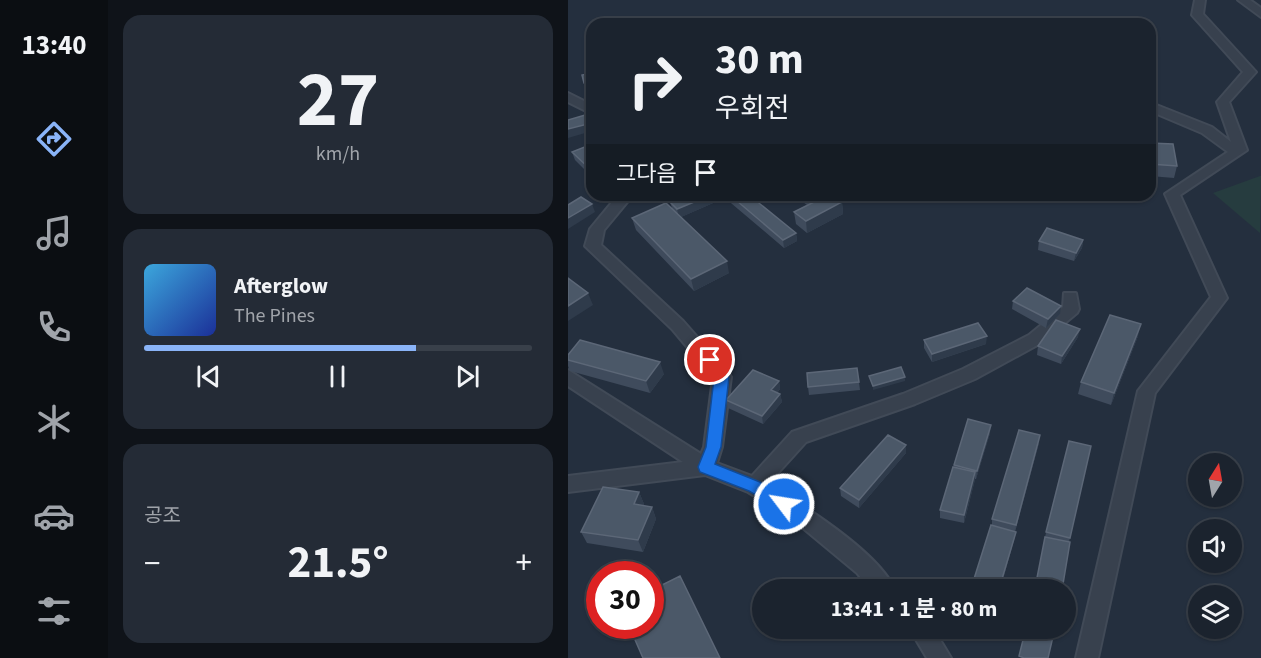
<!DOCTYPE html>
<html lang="ko">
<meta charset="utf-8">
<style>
:root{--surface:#1b232e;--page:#242b36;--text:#f1f3f6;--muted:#a0a4aa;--line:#39404a;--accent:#8ab4f8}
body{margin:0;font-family:"Source Sans 3","Noto Sans KR",sans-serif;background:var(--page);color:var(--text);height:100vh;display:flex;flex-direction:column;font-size:22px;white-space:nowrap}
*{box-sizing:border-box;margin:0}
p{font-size:20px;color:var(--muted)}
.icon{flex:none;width:33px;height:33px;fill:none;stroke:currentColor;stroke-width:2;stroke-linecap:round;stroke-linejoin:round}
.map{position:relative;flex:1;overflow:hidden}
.panel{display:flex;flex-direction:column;gap:15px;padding:15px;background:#0f1319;width:460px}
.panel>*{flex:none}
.hud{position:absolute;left:18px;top:18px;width:570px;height:183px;border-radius:18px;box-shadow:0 2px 4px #0004,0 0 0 2px var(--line);background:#1b232e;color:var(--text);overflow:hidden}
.needle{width:39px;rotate:11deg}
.fabs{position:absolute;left:620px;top:453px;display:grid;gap:12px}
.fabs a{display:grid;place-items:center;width:54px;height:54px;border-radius:50%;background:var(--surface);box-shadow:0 2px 4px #0004,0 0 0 2px var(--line);font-size:30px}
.speed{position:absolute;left:18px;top:561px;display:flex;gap:12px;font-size:30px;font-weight:700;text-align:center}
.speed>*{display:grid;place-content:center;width:78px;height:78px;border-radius:50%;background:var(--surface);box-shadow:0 2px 4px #0004,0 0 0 2px var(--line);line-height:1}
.speed .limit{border:9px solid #d22;background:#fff;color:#111}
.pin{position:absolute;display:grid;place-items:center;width:51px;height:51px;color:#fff;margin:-26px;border:3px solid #fff;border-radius:50%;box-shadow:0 2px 6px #0007}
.me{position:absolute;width:66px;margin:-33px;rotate:301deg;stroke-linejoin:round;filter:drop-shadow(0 0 4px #0008)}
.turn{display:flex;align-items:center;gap:21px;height:126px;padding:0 30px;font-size:27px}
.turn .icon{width:78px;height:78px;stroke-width:2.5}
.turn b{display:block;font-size:42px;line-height:51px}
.then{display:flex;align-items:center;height:57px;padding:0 30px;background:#0003;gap:12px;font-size:22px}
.big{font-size:45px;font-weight:700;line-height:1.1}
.panel .card{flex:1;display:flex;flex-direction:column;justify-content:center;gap:9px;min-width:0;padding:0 21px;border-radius:18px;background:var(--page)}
.panel .dial{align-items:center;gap:0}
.dial b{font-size:78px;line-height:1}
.song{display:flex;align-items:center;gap:18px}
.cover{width:72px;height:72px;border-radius:9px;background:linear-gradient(135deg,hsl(200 70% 55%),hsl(230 70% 35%))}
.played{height:6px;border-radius:3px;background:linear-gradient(90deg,var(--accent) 70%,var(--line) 70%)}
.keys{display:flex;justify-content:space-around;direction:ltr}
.heat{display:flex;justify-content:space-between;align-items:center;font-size:33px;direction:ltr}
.trip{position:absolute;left:184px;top:579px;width:324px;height:60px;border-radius:30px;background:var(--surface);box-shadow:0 2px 4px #0004,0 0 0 2px var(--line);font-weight:700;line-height:60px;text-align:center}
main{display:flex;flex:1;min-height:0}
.tabs{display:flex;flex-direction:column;width:108px;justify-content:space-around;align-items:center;background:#0b0e12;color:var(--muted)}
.tabs .icon{width:42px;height:42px}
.tabs .on{color:var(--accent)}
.tabs b{font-size:27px;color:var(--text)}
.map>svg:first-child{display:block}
.green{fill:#263c3f}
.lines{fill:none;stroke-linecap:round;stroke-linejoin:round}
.minor-casing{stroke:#414a57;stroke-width:4}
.minor{fill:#38414e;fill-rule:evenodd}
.wall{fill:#3f4b5c}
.shaded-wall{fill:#2f3b4b}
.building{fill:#4b5868;stroke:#5c6777;stroke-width:1.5}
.route{fill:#1a73e8;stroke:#114b97;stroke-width:1.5}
</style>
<main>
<nav class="tabs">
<b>13:40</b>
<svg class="icon on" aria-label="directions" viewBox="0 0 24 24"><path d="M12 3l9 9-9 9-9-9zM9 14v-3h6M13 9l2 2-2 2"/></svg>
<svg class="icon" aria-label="music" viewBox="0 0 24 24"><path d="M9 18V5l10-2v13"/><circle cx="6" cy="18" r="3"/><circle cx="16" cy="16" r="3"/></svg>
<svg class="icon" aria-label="phone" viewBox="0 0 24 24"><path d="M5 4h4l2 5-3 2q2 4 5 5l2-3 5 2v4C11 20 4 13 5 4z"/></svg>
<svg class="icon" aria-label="climate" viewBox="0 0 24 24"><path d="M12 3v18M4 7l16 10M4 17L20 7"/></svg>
<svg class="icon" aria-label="car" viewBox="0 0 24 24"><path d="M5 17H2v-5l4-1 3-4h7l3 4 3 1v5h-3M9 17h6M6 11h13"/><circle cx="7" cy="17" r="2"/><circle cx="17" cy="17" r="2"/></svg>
<svg class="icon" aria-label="filters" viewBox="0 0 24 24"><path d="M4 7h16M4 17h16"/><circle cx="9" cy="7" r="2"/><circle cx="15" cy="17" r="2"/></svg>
</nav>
<section class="panel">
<div class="card dial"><b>27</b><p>km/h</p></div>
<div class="card">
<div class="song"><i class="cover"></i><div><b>Afterglow</b><p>The Pines</p></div></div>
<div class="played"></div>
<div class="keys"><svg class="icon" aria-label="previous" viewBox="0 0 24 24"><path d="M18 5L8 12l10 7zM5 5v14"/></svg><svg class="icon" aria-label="pause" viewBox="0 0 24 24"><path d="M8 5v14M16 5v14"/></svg><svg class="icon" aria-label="next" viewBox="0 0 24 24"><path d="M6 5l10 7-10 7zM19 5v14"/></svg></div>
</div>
<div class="card"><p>공조</p>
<div class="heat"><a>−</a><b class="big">21.5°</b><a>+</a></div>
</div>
</section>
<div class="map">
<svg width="693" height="658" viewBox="0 0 693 658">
<rect width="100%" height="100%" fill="#242f3e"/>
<path class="green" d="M692,176H693L692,233L645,193Z"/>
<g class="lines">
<defs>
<path id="minor" d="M627,0H637L635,14L688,72L661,102L679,150L612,195L659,298L587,393L530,658H508L570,391L643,297L597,194L660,152L634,133L582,111V103L586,104L644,127L663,142L649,102L675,72L624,15Z
M670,0H682L693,8V17Z
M0,93L24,105V114L0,102Z
M50,195H65L36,230L33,245L115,321L160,372L163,377L154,447L149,463L184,476L224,432L335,394L395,369L461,335L495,307L496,293H508L511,309L509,313L473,343L407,379L347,404L238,442L200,484C235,505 311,553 327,590H303L289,573L224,519L180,492L137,475L0,492V476L115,462L0,386V370L133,454L136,447L145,378L104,329L17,246L22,229Z
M341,628H365L383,658H359Z"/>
</defs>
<use href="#minor" class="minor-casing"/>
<use href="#minor" class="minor"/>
</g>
<path class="wall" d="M582,143L609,166L606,178L582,176Z
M24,144V177L7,160L4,152Z
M120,195H151L152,200L113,217L161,273L126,291L68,230L64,218L104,208L102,202Z
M156,195H181L228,233L229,241L216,248L157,198Z
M225,195H265L274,202L275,214L239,233L228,224L226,212L239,205Z
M515,240L514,248L506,261L470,250L471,241Z
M445,301L492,314L478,328L444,309Z
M570,336L543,405L510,394L513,382Z
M510,337L493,364L469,355L470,346Z
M356,340L418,344L364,362L356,348Z
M0,355L96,374L82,393L2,371L0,366Z
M289,368L292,390L241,395L240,387Z
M211,381L212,389L209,393L212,394L214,402L195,424L160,408L158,400Z
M422,433L408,479H407L396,523L372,518V510L386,465Z
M501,441L523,446L501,542L494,590H467L477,537Z
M471,443L447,532H448L446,540L432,590L405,589V582L424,525V519Z
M338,445V453L291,508L273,496L272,488Z
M71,492L76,504L75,506L84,507L88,519L75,552L19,543L13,532Z"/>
<path class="shaded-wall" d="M24,82V90L19,91L16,83Z
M24,123V131L0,138V129Z
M143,195H151L152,200L111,218L109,209Z
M274,202L275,214L239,233L238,221Z
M24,204L27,212L0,229V218Z
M228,233L229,241L216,248L215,240Z
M515,240L514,248L506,261L508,253Z
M159,261L161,273L126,291L123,279Z
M20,293L25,305L0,321V306Z
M493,306L492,314L478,328L480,319Z
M573,324L570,336L543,405L546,393Z
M512,329L510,337L493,364L494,356Z
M419,336L418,344L364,362V354Z
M92,362L96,374L82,393L78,381Z
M337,377V381L305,390V386Z
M211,381L212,389L204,398L203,390Z
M212,394L214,402L195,424L194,416Z
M423,425L422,433L408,479L409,471Z
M472,435L471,443L446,533L448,525Z
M338,445V453L291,508V500Z
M407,472V480L396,523V515Z
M71,492L76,504L70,516L66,504Z
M84,507L88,519L75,552L70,540Z
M448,532L446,540L432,590H431Z"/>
<path class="building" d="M24,73V82L16,83L14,75Z
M24,113V123L0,129V120Z
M582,143L605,144L609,166L582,164Z
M24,144V171L4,152Z
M120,195H143L109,209L102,202Z
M162,195H181L228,233L215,240Z
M240,195H265L274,202L238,221L226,212L248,201Z
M13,197L24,204L0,218V205Z
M98,203L159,261L123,279L64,218Z
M479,228L515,240L508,253L471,241Z
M0,278L20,293L0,306Z
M459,288L493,306L480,319L445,301Z
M542,315L573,324L546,393L513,382Z
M488,320L512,329L494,356L470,346Z
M410,323L419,336L364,354L356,340Z
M12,340L92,362L78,381L0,360V355Z
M333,367L337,377L305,386L301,376Z
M289,368L291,382L240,387L239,373Z
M185,370L211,381L203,390L212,394L194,416L158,400Z
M400,419L423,425L409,471L386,465Z
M451,430L472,435L448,525L424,519Z
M320,435L338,445L291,500L272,488Z
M501,441L523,446L502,538L478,532Z
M385,467L407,472L396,515L372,510Z
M35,487L71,492L66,504L84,507L70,540L13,532Z
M423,525L448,532L431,589L405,582Z
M477,537L502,542L494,590H471L467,588Z
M112,576L152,658H75L61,626H82V591Z
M458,628H487L480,658H456L451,656Z"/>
<path class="route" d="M142,355L147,356L161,377L153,447L147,464L192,482L222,499L225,504L222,509H211L181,491L132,472L130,467L138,447L146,378L135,360Z"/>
</svg>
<div class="fabs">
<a><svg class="needle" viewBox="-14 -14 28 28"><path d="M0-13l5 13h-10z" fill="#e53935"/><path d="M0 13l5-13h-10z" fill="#a0a4aa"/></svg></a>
<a><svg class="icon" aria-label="sound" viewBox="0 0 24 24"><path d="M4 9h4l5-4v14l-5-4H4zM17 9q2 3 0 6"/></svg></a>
<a><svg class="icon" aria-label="layers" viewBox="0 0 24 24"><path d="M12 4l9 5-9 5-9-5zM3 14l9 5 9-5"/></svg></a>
</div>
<div class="speed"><div class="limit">30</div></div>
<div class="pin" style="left:142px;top:360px;background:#d93025"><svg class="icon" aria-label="arrive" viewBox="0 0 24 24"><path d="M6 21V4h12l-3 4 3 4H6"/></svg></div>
<svg class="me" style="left:216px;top:504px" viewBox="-20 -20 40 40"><circle r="17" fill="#1a73e8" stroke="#fff" stroke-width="3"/><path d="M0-11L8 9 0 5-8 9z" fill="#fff"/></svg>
<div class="trip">13:41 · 1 분 · 80 m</div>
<div class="hud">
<div class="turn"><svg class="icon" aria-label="right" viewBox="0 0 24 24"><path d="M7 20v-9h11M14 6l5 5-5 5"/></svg><div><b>30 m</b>우회전</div></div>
<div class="then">그다음<svg class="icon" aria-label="arrive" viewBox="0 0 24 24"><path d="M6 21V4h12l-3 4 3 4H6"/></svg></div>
</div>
</div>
</main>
